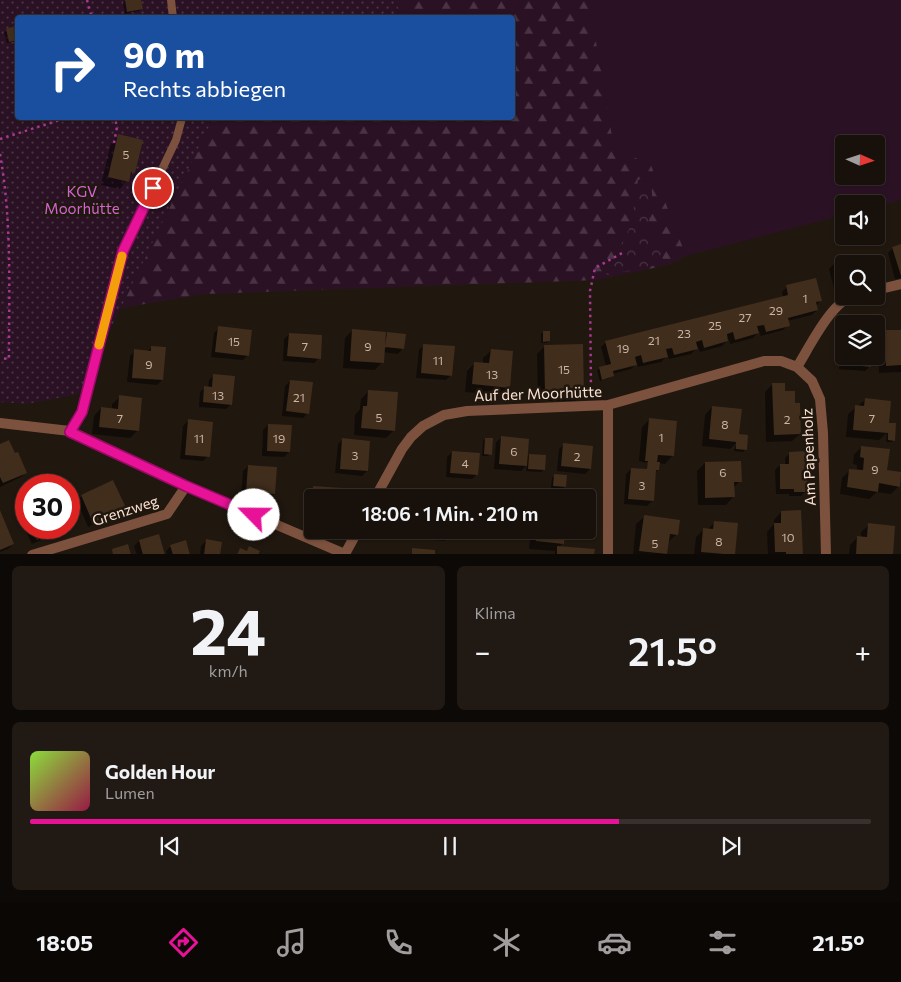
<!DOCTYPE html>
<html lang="de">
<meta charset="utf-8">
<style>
:root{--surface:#18110b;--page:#211a14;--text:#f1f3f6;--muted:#9f9d9d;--line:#36312c;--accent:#e71297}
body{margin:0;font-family:Commissioner,sans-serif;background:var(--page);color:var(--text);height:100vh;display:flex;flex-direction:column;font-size:19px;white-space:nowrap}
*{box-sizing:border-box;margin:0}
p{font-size:16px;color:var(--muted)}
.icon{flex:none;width:28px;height:28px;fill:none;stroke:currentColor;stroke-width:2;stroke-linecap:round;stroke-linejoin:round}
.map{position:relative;height:554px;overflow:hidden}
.side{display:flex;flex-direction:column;gap:12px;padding:12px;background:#0d0906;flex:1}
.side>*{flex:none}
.top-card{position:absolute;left:15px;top:15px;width:500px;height:105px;border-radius:5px;box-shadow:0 1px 4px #0004,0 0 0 1px var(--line);background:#1a4fa0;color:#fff;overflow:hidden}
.needle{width:32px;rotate:93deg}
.buttons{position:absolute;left:835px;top:135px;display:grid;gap:10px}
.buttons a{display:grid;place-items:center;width:50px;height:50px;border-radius:5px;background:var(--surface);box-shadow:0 1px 4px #0004,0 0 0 1px var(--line);font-size:25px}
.speed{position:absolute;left:15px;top:474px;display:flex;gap:10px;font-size:25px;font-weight:700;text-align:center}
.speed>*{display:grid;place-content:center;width:65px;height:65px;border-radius:50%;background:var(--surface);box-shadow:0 1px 4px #0004,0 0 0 1px var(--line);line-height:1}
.speed .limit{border:8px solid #d22;background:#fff;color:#111}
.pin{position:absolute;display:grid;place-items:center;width:42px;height:42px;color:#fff;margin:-21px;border:2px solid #fff;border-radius:50%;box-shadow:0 1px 5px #0007}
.me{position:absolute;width:55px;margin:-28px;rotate:293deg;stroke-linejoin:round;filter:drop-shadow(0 0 4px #0008)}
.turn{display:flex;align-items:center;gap:18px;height:105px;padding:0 25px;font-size:22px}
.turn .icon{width:65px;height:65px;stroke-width:2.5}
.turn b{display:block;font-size:35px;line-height:42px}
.big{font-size:38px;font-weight:600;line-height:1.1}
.side .card{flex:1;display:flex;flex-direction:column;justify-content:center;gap:8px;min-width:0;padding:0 18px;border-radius:8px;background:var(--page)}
.side .dial{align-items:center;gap:0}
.dial b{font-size:65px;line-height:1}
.song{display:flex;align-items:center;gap:15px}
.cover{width:60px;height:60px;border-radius:8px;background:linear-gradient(135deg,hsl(90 70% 55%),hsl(340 70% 35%))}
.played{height:5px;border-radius:2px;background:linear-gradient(90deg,var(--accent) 70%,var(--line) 70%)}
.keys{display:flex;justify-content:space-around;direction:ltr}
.heat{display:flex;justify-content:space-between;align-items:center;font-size:28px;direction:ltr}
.side .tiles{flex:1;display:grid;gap:12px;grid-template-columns:1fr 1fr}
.card:last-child{grid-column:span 2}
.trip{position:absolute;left:304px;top:489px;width:292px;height:50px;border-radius:5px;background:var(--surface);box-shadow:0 1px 4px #0004,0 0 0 1px var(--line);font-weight:600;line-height:50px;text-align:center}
.menu{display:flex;height:80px;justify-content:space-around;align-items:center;background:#0a0704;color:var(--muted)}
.menu .icon{width:35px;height:35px}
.menu .active{color:var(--accent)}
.menu b{font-size:22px;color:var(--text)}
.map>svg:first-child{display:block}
.grass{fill:#2a1224;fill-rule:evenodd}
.forest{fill:url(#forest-firs)}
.park{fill:url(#park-crowns)}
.garden{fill:url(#garden-dots)}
.shadow{fill:#0007;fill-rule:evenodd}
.building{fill:#402d1c}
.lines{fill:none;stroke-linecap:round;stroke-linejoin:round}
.path{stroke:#a93891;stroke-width:2.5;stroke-dasharray:2.5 4;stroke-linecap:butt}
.lane{stroke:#7c513e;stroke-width:8}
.street{stroke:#7c513e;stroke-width:10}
.route-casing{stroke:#960c62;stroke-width:12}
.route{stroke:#e71297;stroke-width:9}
.slow{stroke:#f59e0b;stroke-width:9}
.labels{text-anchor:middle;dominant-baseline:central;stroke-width:5;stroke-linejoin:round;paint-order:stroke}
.number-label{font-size:12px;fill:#ccb5a4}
.park-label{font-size:15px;fill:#d564d2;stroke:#20170f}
.street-label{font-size:15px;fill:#fbe2d2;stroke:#20170f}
</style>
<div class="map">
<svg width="901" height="555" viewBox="0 0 901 555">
<defs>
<pattern id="forest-firs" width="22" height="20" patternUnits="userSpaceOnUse" patternTransform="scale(1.25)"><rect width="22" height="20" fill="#2a1224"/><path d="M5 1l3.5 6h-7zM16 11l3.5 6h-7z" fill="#4a3443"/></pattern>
<pattern id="park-crowns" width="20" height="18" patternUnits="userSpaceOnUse" patternTransform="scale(1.25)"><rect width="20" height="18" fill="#2a1224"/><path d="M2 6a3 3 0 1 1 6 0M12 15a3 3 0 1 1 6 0" fill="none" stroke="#4a3443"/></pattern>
<pattern id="garden-dots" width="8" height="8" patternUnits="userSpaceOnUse" patternTransform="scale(1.25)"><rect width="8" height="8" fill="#2a1224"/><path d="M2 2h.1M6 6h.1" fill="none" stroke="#4a3443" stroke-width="1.8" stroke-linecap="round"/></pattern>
</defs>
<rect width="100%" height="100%" fill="#20170f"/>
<path class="grass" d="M589,0H901V200L876,207V204H844V215L686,256L651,165L614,149ZM844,144H876V176H844Z"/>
<path class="forest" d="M397,0H589L614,148L651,165L686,256L668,265L597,280L204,294L121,308L211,122L230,118H512V18L399,17Z"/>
<path class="park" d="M645,177H649C655,193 651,215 646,231C655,239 665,250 662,264L606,275L631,225L638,180Z"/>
<path class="garden" d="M0,0H397L399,17L18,18V118H230L211,122L79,394L27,404L0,402Z"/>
<path class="shadow" d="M126,0H140L142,8L139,11L125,14L123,2Z
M18,27V41L7,43L4,32Z
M119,135L133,172L120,189L101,185L111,143Z
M901,246V278L895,279L888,253L893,248Z
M834,264H844V294L836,296L829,269Z
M787,287L821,300L816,306L817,310L812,315L787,321L788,325L783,330L761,336L759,331L753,338L730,344L729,339L722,346L700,352L698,347L691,354L669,359L668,355L661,362L638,367L637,363L631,369L612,374L610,378L600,381L597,370L606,366L601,347L606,342L783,297L782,292Z
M219,328L248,355L243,360L211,357L214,333Z
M353,330L384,336L387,333L403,348L398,354L383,352L382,362L375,370L343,368L345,338Z
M901,331V372L879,373L878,339L886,332Z
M543,332L549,341L546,343H541V334Z
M289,334L319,358L314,363L283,361L284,339Z
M844,339V356H871L870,366L865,371L839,369L842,341Z
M424,345L451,375L446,380L416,378L419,350Z
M545,346L583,393L575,401H538L537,354Z
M152,347L162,380L157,385L127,382L130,356L135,351L147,352Z
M491,351L508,387L501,395L465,392L467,371L475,363L483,364V358Z
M214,375L231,404L226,409L199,407L200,392L205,387L208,388L209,380Z
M290,381L308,413L303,418L282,416L285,386Z
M773,384L784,392L794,404L800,434L792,441L766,442L765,392Z
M369,391L394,430L386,438L354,435L355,415L360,409L361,399Z
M120,397L138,430L130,438L92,434L94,416L101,408L112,409V404Z
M865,400L887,426L894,440L892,442H886L887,433L879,440L846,437L848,414Z
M712,407L738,438L745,450L743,452L734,451L737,442L730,449L702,446L705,415Z
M650,419L672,456L665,464L658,463V470L655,472L652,501L647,506L624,504L626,474L631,469L645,470L646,463L639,461L642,427ZM646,462H649L647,476L645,475Z
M188,421L208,456L203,461L180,459L183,426Z
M268,425L289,452L284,457L262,456L263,430Z
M502,437L526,458L529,455L545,456L544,470L541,472L526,471L527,465L521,471L494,469L496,442Z
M343,439L367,471L362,476L335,473L338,444Z
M485,439L491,454L488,456H482L483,441Z
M564,444L590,469L585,474L557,471L559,449Z
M0,445L26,472L21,477L0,487Z
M861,447L899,486L891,494L877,492L869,499L840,494L842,478L850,470L857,471V465L853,464L854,455Z
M452,452L477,474L472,479L446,477L447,457Z
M790,453L806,491L801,496H789V494H776L775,470L780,465H785V458Z
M705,463L740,481L733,488V497L726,505H698L697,471Z
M248,466L274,494L269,499L241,497L243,471Z
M554,476L565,487L562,489L551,488L552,478Z
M314,487L341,498H312V521H307L309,492Z
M82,496L124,507L119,512L88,527L77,501Z
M781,512L802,555H768L767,532L774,524V520Z
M0,513L13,544L8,549L0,552Z
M26,515V528H66L32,544L21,520Z
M644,517L677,534L668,542L666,555H633L636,524Z
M715,522L733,555H694L696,537L703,530H707Z
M869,525L892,555H849L850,545L858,537H861V532Z
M406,530H453V533L445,541L405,538Z
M531,530H564L563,543L558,548L593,555H555V551L529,549Z
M139,541L163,555H137L134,546Z
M206,541L219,555H200L201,546Z
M171,546L189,555H167L166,551Z"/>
<path class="building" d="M125,0H141L143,9L127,12Z
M18,25V40L9,42L6,29Z
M118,134L143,140L135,173L131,172L129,182L108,177Z
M901,244V276L892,247Z
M864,254L867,264H844V291L841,292L834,263Z
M816,278L822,301L816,302L818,310L788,318L790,326L766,332L764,325L757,326L759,333L735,340L733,332L727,334L728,341L704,348L702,340L696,342L698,349L674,355L672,348L666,349L668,357L643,363L641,355L635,357L637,365L613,371L614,376L602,380L599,367L611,364L605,341L788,295L786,285Z
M218,326L252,330L249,356L215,352Z
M352,329L386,332L384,363L350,361Z
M885,330H901V365L886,366Z
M543,331H550V341L543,342Z
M387,332L406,334L404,349L385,347Z
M289,333L322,335L321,359L287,356Z
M423,344L455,346L452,376L421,373Z
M583,344L584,393L545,394L544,345Z
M151,346L166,347L163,380L132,378L134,349L151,351Z
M491,349L513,351L510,388L472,384L474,362L489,363Z
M844,356H872L871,367L843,364Z
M213,374L235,376L232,405L203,402L204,386L212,387Z
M290,380L313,382L309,414L286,411Z
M772,383H785V391H795V403H800L801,434L774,435Z
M368,390L398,392L395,431L361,428L363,406H367Z
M119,395L142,398L139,431L99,427L101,407L118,409Z
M865,398L891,401L889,423H896L895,441L888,440V433L853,430L855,405L864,406Z
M712,406L742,409L739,434L748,435L747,450L736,449V442L709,439Z
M649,418L677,421L674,456L658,455L657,462H660L659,470H656L654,501L628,499L631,468L647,469L648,461H645Z
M188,419L213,422L210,457L185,455Z
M268,424L292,425L290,452L267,451Z
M501,436L529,439L527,466L499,464Z
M342,438L370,441L368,471L340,469Z
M485,438H493L492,455L484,454Z
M9,440L15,453L18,452L27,473L3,483L0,477V444Z
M563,443L593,446L591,469L561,466Z
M861,446L890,449L887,470L901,472L900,487L879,483L878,492L847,487L849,469L863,470L864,458L860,457Z
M452,451L480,453L478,475L450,473Z
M806,451L808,492H794V489H780V464H789V452Z
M529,454L546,455L545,470L528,469Z
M741,461L742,482H734L735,497L705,498V462Z
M248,465L277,467L275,494L246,492Z
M554,474L567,475L566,487L553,486Z
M113,480L126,508L93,523L81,495Z
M313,486L343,488L342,498H313Z
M576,489L589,490L588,498H575Z
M0,510L14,544L0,550Z
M801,510L803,555H786V552H775L774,523H781V511Z
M644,515L680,520L678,535L670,534L667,554L639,551Z
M714,521L738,523L735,555L701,552L703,528L713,529Z
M868,523L895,526L893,555H856L857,536L867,537Z
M31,528H63L37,540Z
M423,530H454V534L422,531Z
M537,530H565L564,544L536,541Z
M159,534L165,555H143L139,540Z
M206,539L222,542L220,555H204Z
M186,540L190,555H173L170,545Z
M128,544L131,555H113L112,549Z
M249,546L260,551L258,555H237L240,548L247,551Z
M557,546L595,549L594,555H557Z
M412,548L435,550V555H412Z"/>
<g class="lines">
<path class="path" d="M87,0L92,18
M0,139L66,118
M114,143L117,127L115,118
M0,154C12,221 9,291 9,359L0,358
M594,394L591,391L590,291L595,268L624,252"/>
<path class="lane" d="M171,0L173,18
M70,431L82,412L123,251L176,140L182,118"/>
<path class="street" d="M876,290L901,284
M797,367C809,348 831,302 853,296
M608,405V555
M0,423L70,431L186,486L345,554
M375,498L402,449L411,437L423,426L444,415L467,411L608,405L764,361H781L797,367L812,381L820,399L823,433L826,555
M345,554L358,530
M32,555L167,514L186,486"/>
</g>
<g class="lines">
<defs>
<path id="route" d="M153,188L123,251L82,412L70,432L186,486L254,515"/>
</defs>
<use href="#route" class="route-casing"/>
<use href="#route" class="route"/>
<path class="slow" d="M99,345L122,256"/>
</g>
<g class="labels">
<g class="number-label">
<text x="126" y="154">5</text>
<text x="805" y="298">1</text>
<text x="776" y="310">29</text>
<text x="745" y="317">27</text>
<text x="715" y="325">25</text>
<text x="684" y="333">23</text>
<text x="654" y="340">21</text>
<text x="234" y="341">15</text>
<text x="305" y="346">7</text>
<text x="368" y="346">9</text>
<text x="623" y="348">19</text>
<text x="438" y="360">11</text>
<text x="149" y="364">9</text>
<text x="564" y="369">15</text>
<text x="492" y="374">13</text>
<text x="218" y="395">13</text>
<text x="299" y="397">21</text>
<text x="379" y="417">5</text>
<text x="120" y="418">7</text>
<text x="872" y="418">7</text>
<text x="787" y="419">2</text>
<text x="725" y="424">8</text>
<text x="661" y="437">1</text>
<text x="199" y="438">11</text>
<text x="279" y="438">19</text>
<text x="514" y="451">6</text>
<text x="355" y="455">3</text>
<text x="577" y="456">2</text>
<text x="465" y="463">4</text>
<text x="875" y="469">9</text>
<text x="723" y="472">6</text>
<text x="642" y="485">3</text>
<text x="788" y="537">10</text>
<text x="719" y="541">8</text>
<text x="655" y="543">5</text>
</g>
<g class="park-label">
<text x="82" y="191">KGV<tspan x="82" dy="17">Moorhütte</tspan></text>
</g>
<g class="street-label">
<text transform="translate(538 393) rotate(-2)">Auf der Moorhütte</text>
<text transform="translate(808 457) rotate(-92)">Am Papenholz</text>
<text transform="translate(125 510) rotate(-18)">Grenzweg</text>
</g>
</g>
</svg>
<div class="buttons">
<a><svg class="needle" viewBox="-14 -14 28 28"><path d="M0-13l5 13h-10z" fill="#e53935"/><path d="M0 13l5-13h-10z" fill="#9f9d9d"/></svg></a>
<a><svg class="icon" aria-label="sound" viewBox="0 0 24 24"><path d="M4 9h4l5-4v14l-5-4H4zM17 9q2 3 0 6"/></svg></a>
<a><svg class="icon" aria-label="search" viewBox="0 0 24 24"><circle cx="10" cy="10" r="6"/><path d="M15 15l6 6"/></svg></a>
<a><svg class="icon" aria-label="layers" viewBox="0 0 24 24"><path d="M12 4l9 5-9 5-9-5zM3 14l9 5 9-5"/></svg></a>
</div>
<div class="speed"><div class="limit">30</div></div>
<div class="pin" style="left:153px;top:188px;background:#d93025"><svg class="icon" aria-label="arrive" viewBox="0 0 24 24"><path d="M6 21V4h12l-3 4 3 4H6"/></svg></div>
<svg class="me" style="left:254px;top:515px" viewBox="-20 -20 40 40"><circle r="19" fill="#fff"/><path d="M0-13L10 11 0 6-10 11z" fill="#e71297"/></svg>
<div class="trip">18:06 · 1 Min. · 210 m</div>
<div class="top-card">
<div class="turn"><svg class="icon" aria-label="right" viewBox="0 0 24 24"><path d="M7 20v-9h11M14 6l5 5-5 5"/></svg><div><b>90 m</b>Rechts abbiegen</div></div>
</div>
</div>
<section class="side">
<div class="tiles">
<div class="card dial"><b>24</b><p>km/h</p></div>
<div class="card"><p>Klima</p>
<div class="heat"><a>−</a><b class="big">21.5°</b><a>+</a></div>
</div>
<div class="card">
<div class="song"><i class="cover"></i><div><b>Golden Hour</b><p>Lumen</p></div></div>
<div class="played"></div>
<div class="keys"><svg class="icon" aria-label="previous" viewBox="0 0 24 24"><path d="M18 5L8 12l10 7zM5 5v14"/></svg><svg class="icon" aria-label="pause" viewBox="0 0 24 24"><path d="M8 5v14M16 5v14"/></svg><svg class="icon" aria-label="next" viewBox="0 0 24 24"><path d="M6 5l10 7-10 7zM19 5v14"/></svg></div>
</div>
</div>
</section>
<nav class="menu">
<b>18:05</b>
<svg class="icon active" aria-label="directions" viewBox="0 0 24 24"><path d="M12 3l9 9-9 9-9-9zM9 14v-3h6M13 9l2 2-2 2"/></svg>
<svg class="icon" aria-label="music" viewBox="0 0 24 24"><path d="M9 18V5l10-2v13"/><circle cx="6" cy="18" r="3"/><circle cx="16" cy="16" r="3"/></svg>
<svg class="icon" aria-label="phone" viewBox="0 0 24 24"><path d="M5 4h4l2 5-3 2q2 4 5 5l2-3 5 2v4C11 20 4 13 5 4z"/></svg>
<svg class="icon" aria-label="climate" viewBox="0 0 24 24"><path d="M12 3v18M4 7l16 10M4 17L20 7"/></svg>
<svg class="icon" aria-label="car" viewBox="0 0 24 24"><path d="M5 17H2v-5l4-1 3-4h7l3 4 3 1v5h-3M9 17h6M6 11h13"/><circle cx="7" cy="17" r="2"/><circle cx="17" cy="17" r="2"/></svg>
<svg class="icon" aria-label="filters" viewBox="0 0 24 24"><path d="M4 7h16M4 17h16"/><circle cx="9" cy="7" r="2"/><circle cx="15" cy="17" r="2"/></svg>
<b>21.5°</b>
</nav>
